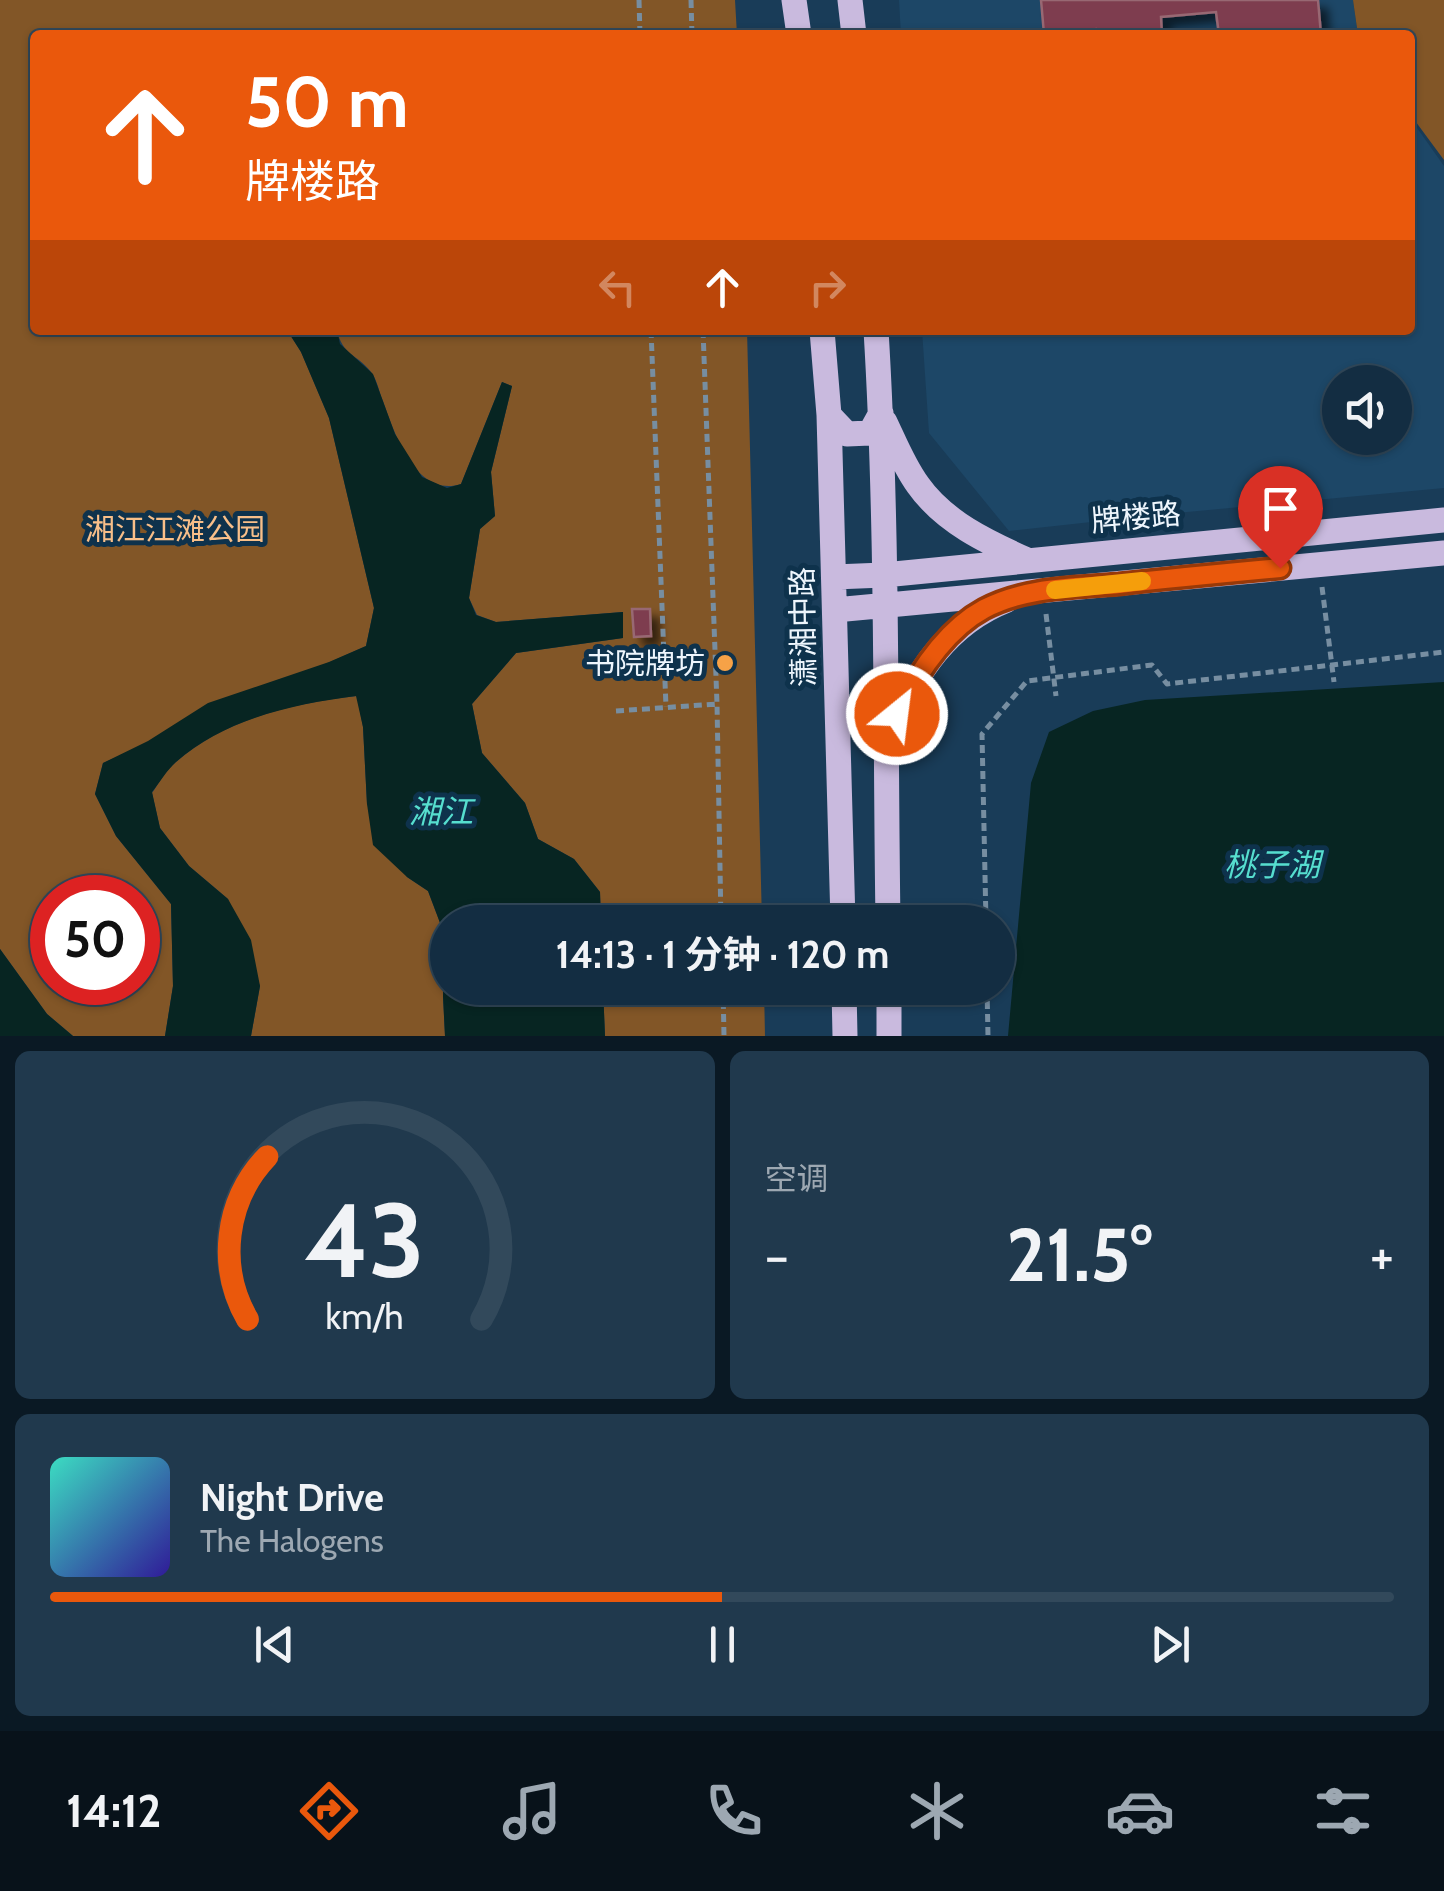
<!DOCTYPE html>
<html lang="zh">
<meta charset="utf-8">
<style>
:root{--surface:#132d42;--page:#20394d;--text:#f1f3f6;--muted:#9da8b2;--line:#32495b;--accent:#ea580c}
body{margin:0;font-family:Cabin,"Noto Sans SC",sans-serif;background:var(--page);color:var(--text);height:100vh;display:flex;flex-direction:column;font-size:38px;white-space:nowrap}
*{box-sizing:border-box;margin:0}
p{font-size:32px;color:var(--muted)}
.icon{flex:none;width:55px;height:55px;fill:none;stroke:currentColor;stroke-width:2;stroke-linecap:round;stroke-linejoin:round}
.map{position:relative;height:1036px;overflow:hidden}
.sheet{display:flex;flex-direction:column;gap:15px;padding:15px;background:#0a1924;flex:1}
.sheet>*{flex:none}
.banner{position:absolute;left:30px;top:30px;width:1385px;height:305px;border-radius:10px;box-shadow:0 2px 8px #0004,0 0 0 2px var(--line);background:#ea580c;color:#fff;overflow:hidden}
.tools{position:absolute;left:1322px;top:365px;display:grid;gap:20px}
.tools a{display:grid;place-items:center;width:90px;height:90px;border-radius:50%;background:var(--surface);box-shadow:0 2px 8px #0004,0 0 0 2px var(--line);font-size:50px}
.speed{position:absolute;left:30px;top:875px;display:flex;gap:20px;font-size:50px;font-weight:700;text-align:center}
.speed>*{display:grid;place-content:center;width:130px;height:130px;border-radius:50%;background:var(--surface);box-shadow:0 2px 8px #0004,0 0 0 2px var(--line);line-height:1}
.speed .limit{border:15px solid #d22;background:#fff;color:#111}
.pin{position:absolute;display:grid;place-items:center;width:85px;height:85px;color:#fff;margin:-102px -42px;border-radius:50% 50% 50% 0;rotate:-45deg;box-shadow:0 0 10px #0007}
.pin .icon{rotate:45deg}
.me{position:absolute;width:110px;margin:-55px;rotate:29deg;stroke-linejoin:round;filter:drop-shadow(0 0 8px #0008)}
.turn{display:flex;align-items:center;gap:35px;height:210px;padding:0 50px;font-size:45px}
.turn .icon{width:130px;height:130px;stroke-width:2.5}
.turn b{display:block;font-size:70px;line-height:85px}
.lanes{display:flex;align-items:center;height:95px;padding:0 50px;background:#0003;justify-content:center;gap:50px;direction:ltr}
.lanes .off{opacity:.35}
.big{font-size:75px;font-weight:700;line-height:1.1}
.sheet .tile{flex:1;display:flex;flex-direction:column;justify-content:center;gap:15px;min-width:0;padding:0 35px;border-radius:15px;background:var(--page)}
.sheet .dial{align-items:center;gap:0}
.dial svg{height:260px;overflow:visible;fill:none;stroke:var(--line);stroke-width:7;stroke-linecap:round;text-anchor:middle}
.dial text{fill:var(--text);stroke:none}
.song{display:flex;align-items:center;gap:30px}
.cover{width:120px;height:120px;border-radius:15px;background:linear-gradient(135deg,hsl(170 70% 55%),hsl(250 70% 35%))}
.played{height:10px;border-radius:5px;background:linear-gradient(90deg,var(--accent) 50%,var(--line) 50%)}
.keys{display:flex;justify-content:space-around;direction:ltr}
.heat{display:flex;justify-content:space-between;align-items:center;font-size:55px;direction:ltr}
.sheet .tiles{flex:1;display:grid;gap:15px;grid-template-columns:1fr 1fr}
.tile:last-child{grid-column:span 2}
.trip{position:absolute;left:430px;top:905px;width:585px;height:100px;border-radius:50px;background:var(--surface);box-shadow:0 2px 8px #0004,0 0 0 2px var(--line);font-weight:700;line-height:100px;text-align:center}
.tabs{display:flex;height:160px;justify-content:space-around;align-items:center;background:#08121a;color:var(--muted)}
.tabs .icon{width:70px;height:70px}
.tabs .on{color:var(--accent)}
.tabs b{font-size:45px;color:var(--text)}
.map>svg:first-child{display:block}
.built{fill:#1d4767;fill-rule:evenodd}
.green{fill:#825627;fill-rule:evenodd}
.water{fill:#072522}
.building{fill:#7e3e4f;stroke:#986873;stroke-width:2.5;filter:url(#shadow)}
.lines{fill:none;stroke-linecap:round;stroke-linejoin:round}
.path{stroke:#778ea1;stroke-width:5;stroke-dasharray:8 5;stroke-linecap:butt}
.major{stroke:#c9bade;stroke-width:25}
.route-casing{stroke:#983908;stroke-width:25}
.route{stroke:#ea580c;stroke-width:18}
.slow{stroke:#f59e0b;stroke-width:18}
.poi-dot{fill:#f6a247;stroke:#0e324c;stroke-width:4}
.labels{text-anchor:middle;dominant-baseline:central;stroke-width:10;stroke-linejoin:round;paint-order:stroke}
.street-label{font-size:30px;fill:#eef6fd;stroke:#0e324c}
.park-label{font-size:30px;fill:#f8bf89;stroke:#0e324c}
.poi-label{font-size:30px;fill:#eef6fd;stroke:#0e324c;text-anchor:end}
.water-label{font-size:32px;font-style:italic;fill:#56decf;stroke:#0e324c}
</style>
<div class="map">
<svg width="1444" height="1036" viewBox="0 0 1444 1036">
<defs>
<filter id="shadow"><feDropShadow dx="9" dy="9" stdDeviation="5" flood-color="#0009"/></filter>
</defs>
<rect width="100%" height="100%" fill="#193c58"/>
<path class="built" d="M899,0H1353L1358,35H901Z
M1410,118L1444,166V488L1155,515L1009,531L929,433L922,330H1410ZM1340,382H1395V438H1340Z"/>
<path class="green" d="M0,0H735L737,35H35V330H287L301,352L329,418L374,608L366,646L103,763L95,794L116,836L171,904L173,986L165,1036H73L47,1014L0,949ZM52,898H138V982H52Z
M1353,0H1444V160L1410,114V35H1358Z
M337,330H747L762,922H601L600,892L574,859L538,839L525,803L482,753L472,704L516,653L623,638V612L496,622L477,615L469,598L480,529L495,516L491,472L512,386L502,382L461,484C416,498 395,435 383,401C379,392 377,379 371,372C357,354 342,355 337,330Z
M357,696L363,727L367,804L407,877L428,891L445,936L443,996L445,1036H251L260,986L228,899L189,866L160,828L152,793C159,783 166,770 176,762C224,719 294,703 357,696Z
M603,988H764L765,1036H605Z"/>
<path class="water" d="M287,330H337L340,344L373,374L395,434L422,477L447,488L461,484L502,382L512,386L491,472L495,516L480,529L469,598L476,615L496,622L623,612V638L516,653L472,704L482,753L525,803L538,839L574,859L600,892L601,922H448V988H603L605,1036H445L443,996L445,936L428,891L407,877L373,845L367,804L363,727L356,696C294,704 224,719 176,762C167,770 160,782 152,792L160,828L189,866L228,899L251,940L260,986L251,1036H165L173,986L171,904L116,836L95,794L103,763L148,741L208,703L329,662L366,646L374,608L329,418L301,352Z
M1444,682V1036H1008L1031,783L1049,732L1093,711L1145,700Z
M0,949L47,1014L73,1036H0Z"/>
<path class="building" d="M1041,0H1318L1321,35H1219L1216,12L1161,17L1162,35H1097L1096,29L1044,34Z
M632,609H650L651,636L634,637Z"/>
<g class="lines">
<path class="path" d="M639,0L640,35
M691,0L692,35
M651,330L666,707
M703,330L717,704L721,922
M1322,587L1334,682
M1046,614L1056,696
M616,711L717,704
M986,922L982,734L1027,681L1152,665L1167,684L1444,652
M723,988L724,1036
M987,988L988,1036"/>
<path class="major" d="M794,0L799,35
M850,0L854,35
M822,330L829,415L843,922
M876,330C888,527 885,725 888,922
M829,415L847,434L870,433L881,413
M885,422C895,443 904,466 918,485C944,522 987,542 1027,560
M834,577L884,575L1444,520
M835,610L1444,553
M890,729C917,673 946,624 1007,600
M844,988L845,1036
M889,988V1036"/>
</g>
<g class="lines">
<defs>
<path id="route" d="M897,714C916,676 945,630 984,609C1026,587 1073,588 1119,584C1173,578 1226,573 1280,568"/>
</defs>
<use href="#route" class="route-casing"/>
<use href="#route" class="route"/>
<path class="slow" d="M1055,590L1142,581"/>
</g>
<circle class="poi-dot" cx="725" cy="663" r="10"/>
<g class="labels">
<g class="street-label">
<text transform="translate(1136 517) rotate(-5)">牌楼路</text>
<text transform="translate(803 627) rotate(-91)">潇湘中路</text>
</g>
<g class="park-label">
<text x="175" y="529">湘江江滩公园</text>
</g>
<g class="poi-label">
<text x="705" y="663">书院牌坊</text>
</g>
<g class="water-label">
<text x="441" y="811">湘江</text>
<text x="1272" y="864">桃子湖</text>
</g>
</g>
</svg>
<div class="tools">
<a><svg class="icon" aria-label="sound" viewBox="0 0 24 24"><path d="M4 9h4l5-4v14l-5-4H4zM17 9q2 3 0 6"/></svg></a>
</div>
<div class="speed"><div class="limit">50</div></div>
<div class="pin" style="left:1280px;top:568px;background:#d93025"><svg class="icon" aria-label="arrive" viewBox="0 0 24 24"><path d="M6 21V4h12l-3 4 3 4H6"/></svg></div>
<svg class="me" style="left:897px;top:714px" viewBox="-20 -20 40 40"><circle r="17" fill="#ea580c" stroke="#fff" stroke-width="3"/><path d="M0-11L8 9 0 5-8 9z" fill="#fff"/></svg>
<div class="trip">14:13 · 1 分钟 · 120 m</div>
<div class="banner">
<div class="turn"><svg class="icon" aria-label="ahead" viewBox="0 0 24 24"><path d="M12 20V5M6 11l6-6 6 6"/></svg><div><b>50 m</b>牌楼路</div></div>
<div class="lanes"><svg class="icon off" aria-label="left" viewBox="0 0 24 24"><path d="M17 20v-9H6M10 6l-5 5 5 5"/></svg><svg class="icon" aria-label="ahead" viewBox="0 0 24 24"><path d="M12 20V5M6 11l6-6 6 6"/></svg><svg class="icon off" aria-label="right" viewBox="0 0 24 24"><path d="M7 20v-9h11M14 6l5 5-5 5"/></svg></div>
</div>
</div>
<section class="sheet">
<div class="tiles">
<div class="tile dial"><svg viewBox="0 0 100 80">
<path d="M14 69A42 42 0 1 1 86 69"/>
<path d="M14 69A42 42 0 0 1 20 19" stroke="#ea580c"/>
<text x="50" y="56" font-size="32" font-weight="700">43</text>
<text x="50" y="72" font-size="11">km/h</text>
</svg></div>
<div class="tile"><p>空调</p>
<div class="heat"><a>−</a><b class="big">21.5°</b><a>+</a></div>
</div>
<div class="tile">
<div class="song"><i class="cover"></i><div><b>Night Drive</b><p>The Halogens</p></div></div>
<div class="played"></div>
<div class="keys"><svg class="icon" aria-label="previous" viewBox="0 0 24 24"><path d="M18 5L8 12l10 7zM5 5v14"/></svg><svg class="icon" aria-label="pause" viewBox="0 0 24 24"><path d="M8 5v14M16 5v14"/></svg><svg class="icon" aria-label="next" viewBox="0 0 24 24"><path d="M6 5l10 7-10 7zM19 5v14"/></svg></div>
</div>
</div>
</section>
<nav class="tabs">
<b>14:12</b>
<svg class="icon on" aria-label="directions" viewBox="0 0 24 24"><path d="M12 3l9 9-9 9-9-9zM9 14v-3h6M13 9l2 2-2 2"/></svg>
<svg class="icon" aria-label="music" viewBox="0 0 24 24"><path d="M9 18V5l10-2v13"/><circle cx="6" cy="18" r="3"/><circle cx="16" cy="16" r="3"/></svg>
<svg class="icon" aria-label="phone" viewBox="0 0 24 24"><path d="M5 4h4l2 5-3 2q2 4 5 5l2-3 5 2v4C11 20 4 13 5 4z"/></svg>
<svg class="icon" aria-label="climate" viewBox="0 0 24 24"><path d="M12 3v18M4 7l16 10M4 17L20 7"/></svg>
<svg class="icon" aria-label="car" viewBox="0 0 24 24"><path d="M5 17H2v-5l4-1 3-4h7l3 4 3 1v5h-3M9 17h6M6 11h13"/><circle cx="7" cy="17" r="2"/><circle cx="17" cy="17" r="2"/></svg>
<svg class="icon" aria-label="filters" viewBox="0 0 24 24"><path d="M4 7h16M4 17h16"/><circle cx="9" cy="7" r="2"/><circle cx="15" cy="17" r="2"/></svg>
</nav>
